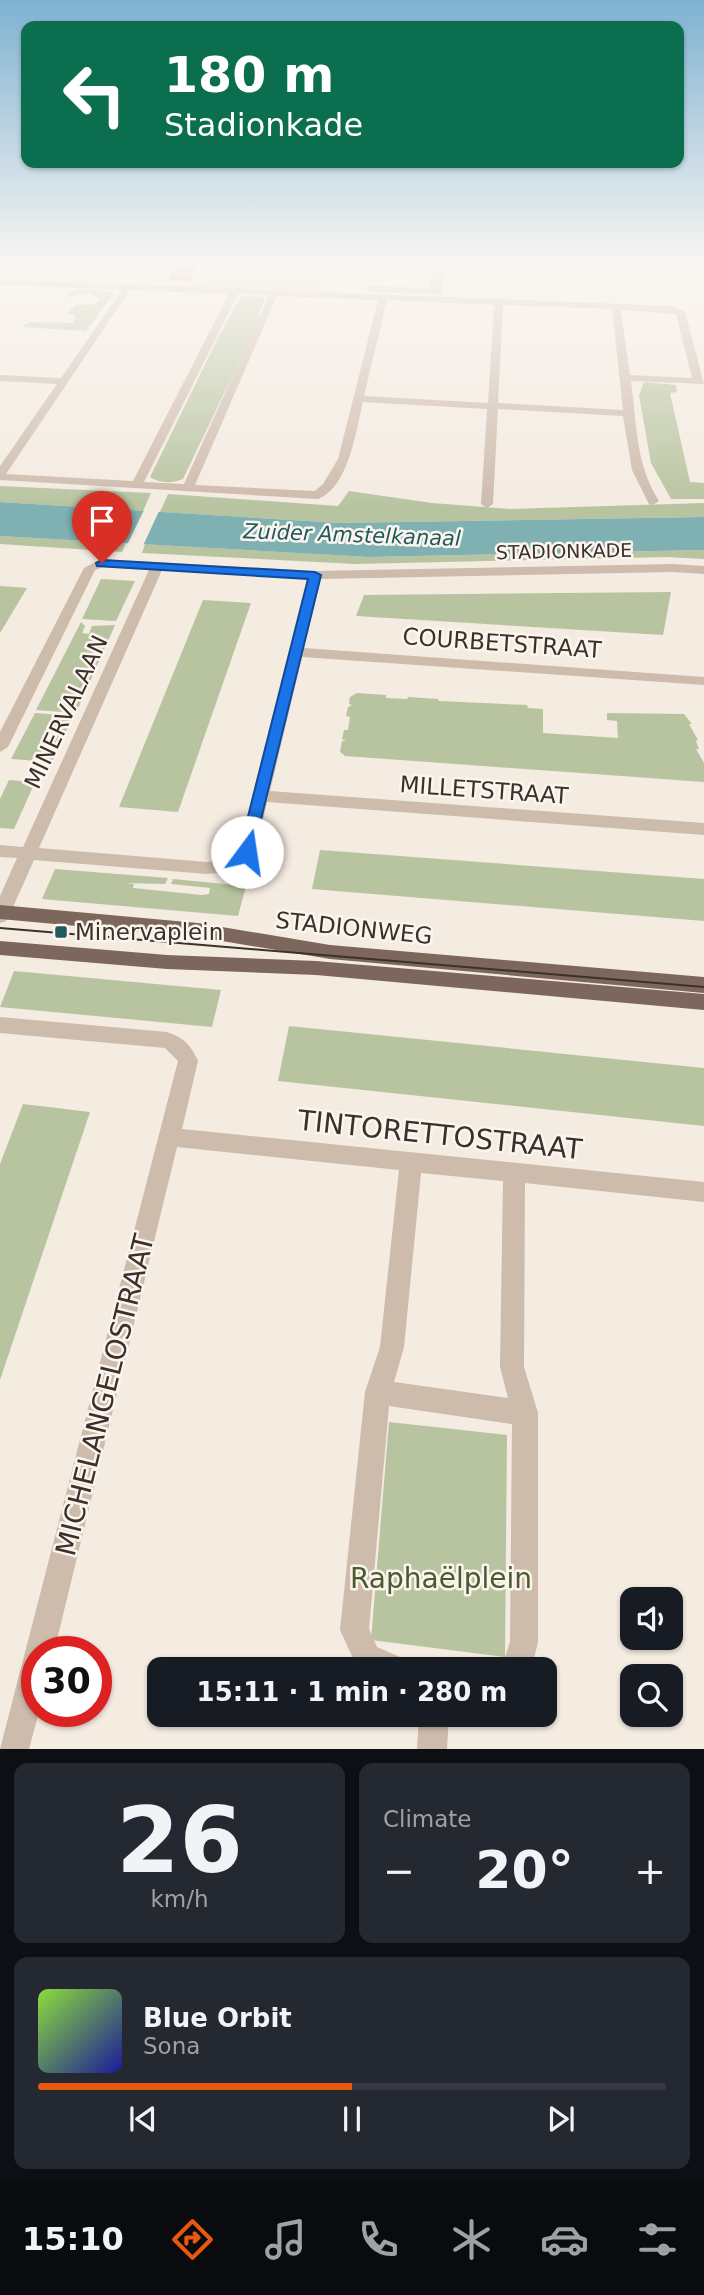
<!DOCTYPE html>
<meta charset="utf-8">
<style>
:root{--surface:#171b24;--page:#242831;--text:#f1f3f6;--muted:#9ea1a6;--line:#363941;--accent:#ea580c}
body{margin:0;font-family:"DejaVu Sans",sans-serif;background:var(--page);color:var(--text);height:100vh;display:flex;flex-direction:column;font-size:26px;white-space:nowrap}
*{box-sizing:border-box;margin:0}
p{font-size:23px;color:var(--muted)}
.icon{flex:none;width:38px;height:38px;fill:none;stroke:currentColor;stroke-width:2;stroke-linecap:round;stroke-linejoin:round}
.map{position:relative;height:1749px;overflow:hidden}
.sheet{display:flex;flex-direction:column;gap:14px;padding:14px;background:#0d0f14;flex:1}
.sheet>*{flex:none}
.banner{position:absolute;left:21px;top:21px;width:663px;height:147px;border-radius:14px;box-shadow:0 2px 5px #0004;background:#0b6e4f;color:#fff;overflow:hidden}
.buttons{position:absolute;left:620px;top:1587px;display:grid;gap:14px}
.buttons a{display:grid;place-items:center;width:63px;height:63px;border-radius:14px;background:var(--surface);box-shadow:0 2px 5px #0004;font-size:35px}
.speed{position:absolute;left:21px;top:1636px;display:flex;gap:14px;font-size:35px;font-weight:700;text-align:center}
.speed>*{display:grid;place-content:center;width:91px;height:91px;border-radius:50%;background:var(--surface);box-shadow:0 2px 5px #0004;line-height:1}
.speed .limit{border:10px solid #d22;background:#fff;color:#111}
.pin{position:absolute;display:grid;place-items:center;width:60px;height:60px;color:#fff;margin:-72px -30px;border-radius:50% 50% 50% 0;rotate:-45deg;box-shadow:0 0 7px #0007}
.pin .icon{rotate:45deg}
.me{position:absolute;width:77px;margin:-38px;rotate:14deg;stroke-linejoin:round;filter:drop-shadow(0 0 5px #0008)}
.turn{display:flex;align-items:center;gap:24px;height:147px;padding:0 28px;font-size:32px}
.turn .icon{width:91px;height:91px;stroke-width:2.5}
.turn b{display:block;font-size:49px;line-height:60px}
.big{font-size:52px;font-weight:700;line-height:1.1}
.sheet .tile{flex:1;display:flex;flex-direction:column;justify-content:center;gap:10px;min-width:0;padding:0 24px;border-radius:14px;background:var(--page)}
.sheet .dial{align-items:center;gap:0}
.dial b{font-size:91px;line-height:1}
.song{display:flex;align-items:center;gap:21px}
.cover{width:84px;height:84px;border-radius:10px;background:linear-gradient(135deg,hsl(90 70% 55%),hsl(240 70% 35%))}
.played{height:7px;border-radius:4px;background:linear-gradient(90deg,var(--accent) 50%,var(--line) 50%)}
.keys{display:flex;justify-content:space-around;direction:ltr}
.heat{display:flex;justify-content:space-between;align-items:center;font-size:38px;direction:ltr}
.sheet .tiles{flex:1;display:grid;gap:14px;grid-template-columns:1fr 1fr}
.tile:last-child{grid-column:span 2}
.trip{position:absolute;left:147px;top:1657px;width:410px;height:70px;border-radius:14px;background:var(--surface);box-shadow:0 2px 5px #0004;font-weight:700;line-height:70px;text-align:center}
.tabs{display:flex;height:112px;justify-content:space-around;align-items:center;background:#090b0e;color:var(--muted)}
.tabs .icon{width:49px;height:49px}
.tabs .active{color:var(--accent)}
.tabs b{font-size:32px;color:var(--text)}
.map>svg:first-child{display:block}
.green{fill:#b8c4a0}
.plaza{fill:#ecdcc8}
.water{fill:#7fb0b2}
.pier{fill:#f4ebe1}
.building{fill:#c8694b}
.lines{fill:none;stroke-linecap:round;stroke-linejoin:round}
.minor{fill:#cdbbac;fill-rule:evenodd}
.major{fill:#7d675c;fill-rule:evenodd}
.tram{stroke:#3b302b;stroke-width:2}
.route{fill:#1a73e8;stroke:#114b97;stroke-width:2}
.poi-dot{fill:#1f5a5e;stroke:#fbf5ee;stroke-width:2.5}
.labels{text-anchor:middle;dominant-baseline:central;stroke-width:5;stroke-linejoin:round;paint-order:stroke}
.far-street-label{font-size:19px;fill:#3b302b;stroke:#fbf5ee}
.far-water-label{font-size:21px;font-style:italic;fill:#1f5a5e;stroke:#fbf5ee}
.street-label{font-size:23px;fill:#3b302b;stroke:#fbf5ee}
.poi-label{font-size:23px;fill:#3b302b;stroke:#fbf5ee;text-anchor:start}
.near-street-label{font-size:28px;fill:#3b302b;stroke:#fbf5ee}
.near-park-label{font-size:28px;fill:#4a5a2e;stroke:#fbf5ee}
</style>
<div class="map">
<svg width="704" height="1749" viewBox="0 0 704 1749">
<rect width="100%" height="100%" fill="#f4ebe1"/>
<path class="green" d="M429,264L446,265L441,295L366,292L368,286L429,288L433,266Z
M517,264L690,265L693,271Z
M77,289L115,292L86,331L22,327L29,322L74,323L75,315L67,314L75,305L96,304L100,299L91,293L64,297Z
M241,296L265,297L252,335L183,479C173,483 160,484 150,477L220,334Z
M644,382L676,385L677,392L670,393L690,482L704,483V499H671L651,463L639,395Z
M0,486L151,493L143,511L0,502Z
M349,491L432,503L510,509L704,503V517L340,523L160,512L168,494L338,506Z
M0,536L126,543L122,552L0,544Z
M145,544L369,557L704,550V559L667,557L356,564L142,553Z
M101,579L135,581L116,621L82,619Z
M0,586L27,588L0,633Z
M671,592L663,635L356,616L364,595Z
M203,600L251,603L178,812L119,807Z
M81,622L85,626L82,633L89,634L92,626L115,625L76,713L36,710Z
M357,693L386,695V698L407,699L408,697L438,699L439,701L527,705L528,708L543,709V733L618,738L617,721L607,720V713L684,714L692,724H689L698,740L696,741L699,749H696L704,763V782L345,756L340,752L342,741H346L342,739L344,730H348L350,717L346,716L348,707L352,705L349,704L350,697Z
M35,713L73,716L52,762L11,759Z
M9,780L35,782L14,829L0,828V799Z
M320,850L704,879V921L312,889Z
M55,869L168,878L165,884L124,883L134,884L133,888L202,895L209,894L210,888L171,884L173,879L246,886L238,916L42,899Z
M14,971L221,990L212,1027L0,1007Z
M289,1026L704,1068V1126L278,1081Z
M23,1104L90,1112L0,1380V1164Z
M389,1422L507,1435L505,1657L371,1640Z"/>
<path class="plaza" d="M200,264H332L321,294L186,288Z"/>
<path class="water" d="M0,502L340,523L704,517V550L369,557L0,536Z"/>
<path class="pier" d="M145,508L160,509L142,548L126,547Z"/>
<path class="building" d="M178,264H200L189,281L168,280Z"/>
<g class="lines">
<path class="minor" d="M0,279L672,306L685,312L704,384L631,381C637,424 635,463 659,501L653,505L649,504L632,470L623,416L498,409L493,504L487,508L481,504L487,409L363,402C356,430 349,487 318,499L0,480V466L57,384L0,381V375L61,378L122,290L0,285ZM130,290L229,294L133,481L6,474ZM238,294L269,295L184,484L144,482ZM277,296L378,300L338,459L323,484L315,491L195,485ZM387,300L494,305L488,403L364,396ZM503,305L612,309L623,410L498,403ZM621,310L676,314L692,378L630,375Z
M101,559L315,571L673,564L704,566V574L673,572L321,579L304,648L704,677V685L302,657L270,791L704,823V835L267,802L256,852L244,870L207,874L34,860L9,916L6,921L0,923V896L17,858L0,857V845L23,847L149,570L103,567L95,570L8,747L0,752V732L84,568ZM162,570L308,578L239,851L233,860L207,862L39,848Z
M0,1017L167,1032C184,1038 191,1045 198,1061L182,1129L704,1182V1202L525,1183L524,1367L538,1413V1642L531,1670H501L510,1642L512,1424L389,1406L369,1629L377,1647L407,1660L411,1670L357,1667L340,1630L365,1392L380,1347L399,1170L177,1147L54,1652H37L39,1712L29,1749H0L178,1061L165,1048L0,1033ZM421,1173L503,1181L500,1367L508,1398L394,1382L404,1347Z
M419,1715H449L447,1749H417Z"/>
<path class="major" d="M0,905L198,923L330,945L704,977V993L330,959L198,937L0,919Z
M0,941L167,955L316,961L704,994V1010L316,975L167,969L0,955Z"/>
<path class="tram" d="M0,928L704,987"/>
</g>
<linearGradient id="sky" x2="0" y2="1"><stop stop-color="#7eb2d2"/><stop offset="0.52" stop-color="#faf6f2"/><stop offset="1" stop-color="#faf6f2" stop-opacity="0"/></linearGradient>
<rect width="704" height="509" fill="url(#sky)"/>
<path class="route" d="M102,560L315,572L321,575L252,856L247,858L239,852L308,579L97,566L96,563Z"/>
<rect class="poi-dot" x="54" y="925" width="14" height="14" rx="3.5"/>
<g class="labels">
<g class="far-street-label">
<text transform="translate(564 551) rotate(-1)">STADIONKADE</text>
</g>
<g class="far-water-label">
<text transform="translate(352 535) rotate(2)">Zuider Amstelkanaal</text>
</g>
<g class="street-label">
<text transform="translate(502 643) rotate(4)">COURBETSTRAAT</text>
<text transform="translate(66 712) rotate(-65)">MINERVALAAN</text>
<text transform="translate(484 790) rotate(4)">MILLETSTRAAT</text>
<text transform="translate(354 928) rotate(6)">STADIONWEG</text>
</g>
<g class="poi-label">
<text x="75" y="932">Minervaplein</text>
</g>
<g class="near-street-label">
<text transform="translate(440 1135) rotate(6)">TINTORETTOSTRAAT</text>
<text transform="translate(105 1395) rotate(-76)">MICHELANGELOSTRAAT</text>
</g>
<g class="near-park-label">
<text x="441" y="1578">Raphaëlplein</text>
</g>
</g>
</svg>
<div class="buttons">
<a><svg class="icon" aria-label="sound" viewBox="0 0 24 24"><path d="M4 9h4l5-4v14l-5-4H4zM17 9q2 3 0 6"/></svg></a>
<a><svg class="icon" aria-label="search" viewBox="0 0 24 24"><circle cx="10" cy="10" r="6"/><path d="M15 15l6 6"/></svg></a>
</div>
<div class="speed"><div class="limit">30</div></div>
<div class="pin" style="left:102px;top:563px;background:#d93025"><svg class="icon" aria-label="arrive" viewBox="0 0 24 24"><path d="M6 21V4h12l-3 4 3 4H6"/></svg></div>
<svg class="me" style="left:247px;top:852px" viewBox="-20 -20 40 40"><circle r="19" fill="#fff"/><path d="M0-13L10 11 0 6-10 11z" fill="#1a73e8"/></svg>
<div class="trip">15:11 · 1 min · 280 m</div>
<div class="banner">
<div class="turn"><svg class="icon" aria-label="left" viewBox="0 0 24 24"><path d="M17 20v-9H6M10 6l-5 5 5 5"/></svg><div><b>180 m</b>Stadionkade</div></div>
</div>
</div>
<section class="sheet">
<div class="tiles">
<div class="tile dial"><b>26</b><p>km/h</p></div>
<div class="tile"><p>Climate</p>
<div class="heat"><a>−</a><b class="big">20°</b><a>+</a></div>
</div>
<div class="tile">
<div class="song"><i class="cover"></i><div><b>Blue Orbit</b><p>Sona</p></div></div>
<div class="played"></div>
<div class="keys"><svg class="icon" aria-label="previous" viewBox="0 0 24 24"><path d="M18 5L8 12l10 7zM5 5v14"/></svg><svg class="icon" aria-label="pause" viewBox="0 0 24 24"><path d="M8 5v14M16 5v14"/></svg><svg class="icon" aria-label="next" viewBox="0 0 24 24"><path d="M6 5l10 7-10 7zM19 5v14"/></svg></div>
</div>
</div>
</section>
<nav class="tabs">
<b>15:10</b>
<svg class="icon active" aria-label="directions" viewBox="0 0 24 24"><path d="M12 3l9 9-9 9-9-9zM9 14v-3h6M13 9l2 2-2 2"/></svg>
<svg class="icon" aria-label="music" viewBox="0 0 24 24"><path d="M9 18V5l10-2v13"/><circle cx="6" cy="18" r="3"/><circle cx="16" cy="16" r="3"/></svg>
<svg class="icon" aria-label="phone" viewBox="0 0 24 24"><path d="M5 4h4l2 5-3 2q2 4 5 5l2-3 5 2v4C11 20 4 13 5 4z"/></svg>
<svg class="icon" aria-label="climate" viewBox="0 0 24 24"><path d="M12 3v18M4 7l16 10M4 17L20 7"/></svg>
<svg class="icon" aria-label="car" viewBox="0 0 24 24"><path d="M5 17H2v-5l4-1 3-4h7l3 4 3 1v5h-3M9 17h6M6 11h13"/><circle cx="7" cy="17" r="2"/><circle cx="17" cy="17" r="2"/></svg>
<svg class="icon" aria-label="filters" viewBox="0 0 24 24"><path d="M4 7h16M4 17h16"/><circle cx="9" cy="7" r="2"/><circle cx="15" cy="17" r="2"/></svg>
</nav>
